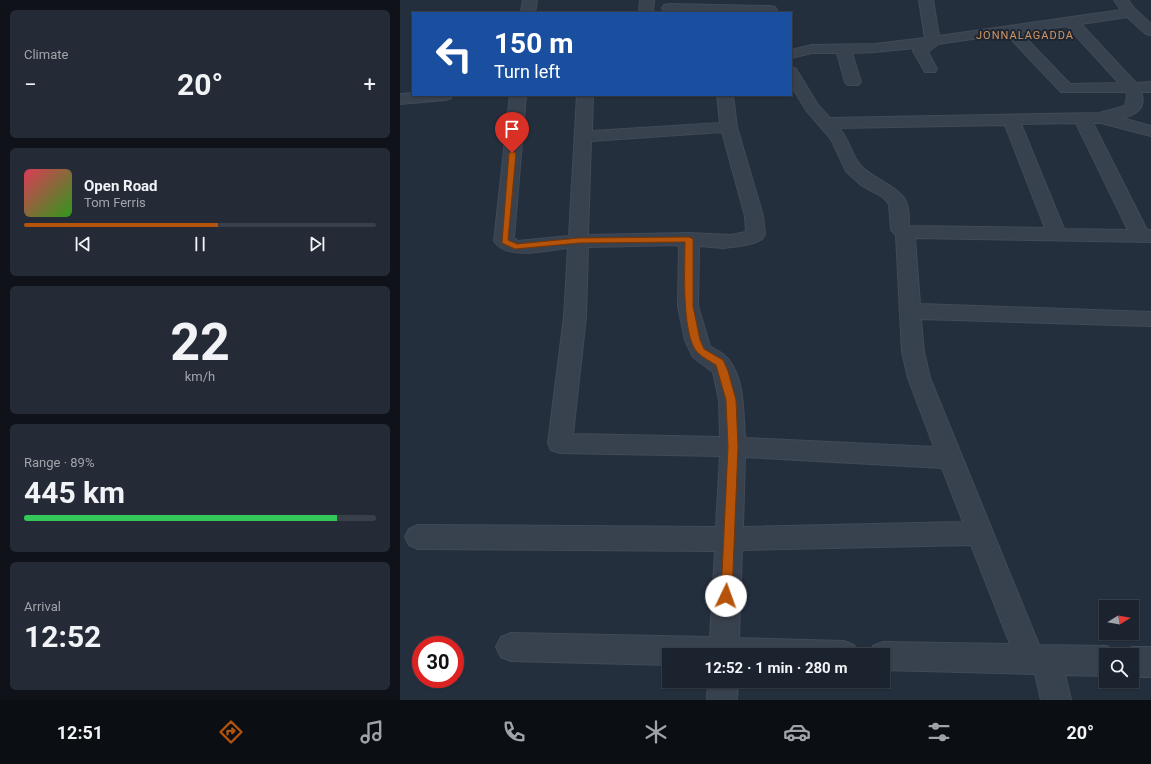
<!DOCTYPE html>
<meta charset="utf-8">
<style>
:root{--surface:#1b232e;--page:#242b36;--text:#f1f3f6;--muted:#a0a4aa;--line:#39404a;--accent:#b45309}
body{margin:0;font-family:Roboto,sans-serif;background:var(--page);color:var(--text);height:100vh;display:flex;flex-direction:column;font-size:15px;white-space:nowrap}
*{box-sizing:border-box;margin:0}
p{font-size:13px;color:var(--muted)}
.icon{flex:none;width:22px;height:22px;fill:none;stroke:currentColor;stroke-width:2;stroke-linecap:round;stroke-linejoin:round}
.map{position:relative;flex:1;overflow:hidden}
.details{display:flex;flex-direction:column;gap:10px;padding:10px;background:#0f1319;width:400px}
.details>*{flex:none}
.top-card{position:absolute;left:12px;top:12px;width:380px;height:84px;border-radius:0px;box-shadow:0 1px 3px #0004,0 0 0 1px var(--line);background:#1a4fa0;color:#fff;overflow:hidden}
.needle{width:26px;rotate:79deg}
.fabs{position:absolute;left:699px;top:600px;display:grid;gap:8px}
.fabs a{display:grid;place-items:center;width:40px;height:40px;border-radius:0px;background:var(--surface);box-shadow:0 1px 3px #0004,0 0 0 1px var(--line);font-size:20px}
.speed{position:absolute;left:12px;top:636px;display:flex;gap:8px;font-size:20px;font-weight:700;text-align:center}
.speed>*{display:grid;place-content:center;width:52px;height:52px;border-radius:50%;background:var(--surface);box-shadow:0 1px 3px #0004,0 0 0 1px var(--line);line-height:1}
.speed .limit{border:6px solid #d22;background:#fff;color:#111}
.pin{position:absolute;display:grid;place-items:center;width:34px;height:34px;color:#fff;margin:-41px -17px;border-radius:50% 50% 50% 0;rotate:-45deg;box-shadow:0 0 4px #0007}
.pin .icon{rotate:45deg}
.me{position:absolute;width:44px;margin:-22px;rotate:3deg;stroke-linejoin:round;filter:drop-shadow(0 0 3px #0008)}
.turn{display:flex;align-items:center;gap:14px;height:84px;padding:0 16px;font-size:18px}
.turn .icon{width:52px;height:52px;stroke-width:2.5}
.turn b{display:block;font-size:28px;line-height:34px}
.big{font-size:30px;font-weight:700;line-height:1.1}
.details .widget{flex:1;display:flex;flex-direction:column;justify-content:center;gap:6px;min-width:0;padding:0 14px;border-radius:6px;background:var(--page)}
.details .dial{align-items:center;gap:0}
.dial b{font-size:52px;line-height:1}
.song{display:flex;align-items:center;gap:12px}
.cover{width:48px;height:48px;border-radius:6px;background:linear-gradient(135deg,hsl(350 70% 55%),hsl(110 70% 35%))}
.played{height:4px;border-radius:2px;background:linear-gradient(90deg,var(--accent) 55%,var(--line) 55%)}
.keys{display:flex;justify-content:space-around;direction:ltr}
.heat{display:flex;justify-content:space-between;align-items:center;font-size:22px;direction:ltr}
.charge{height:6px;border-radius:3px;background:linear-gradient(90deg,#34c759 89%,var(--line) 0)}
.trip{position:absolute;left:262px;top:648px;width:228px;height:40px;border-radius:0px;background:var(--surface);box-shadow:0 1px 3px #0004,0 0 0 1px var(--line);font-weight:700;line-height:40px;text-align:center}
.menu{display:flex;height:64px;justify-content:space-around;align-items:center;background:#0b0e12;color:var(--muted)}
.menu .icon{width:28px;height:28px}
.menu .active{color:var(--accent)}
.menu b{font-size:18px;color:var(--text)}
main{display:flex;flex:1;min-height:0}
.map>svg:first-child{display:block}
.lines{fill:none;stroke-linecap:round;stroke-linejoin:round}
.minor-casing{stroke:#414a57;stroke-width:2}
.minor{fill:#38414e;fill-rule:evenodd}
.route{fill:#b45309;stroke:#753606}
.labels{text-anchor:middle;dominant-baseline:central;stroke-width:4;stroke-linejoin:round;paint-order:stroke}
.far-quarter-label{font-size:11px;letter-spacing:1px;fill:#d59563;stroke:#1d2633}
</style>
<main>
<section class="details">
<div class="widget"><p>Climate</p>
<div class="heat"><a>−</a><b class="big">20°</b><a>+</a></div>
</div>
<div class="widget">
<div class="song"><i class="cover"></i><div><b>Open Road</b><p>Tom Ferris</p></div></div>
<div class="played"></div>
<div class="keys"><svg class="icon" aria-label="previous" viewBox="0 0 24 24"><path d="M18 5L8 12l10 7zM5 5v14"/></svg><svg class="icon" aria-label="pause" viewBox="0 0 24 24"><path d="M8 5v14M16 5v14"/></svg><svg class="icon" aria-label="next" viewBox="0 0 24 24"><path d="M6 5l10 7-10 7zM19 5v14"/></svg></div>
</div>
<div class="widget dial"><b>22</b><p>km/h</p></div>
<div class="widget"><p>Range · 89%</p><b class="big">445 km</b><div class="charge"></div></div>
<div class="widget"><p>Arrival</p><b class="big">12:52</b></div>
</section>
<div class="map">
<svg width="751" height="700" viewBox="0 0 751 700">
<rect width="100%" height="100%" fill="#242f3e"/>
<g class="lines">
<defs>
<path id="minor" d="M123,0H137L135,13H121Z
M240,0H254L253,13H239Z
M519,0H533L539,36L721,10L714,0H728L734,8L751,24V35L746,34L727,17L681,24L736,83L751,82V92H741C747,108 736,115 722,118L751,126V136L701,123H693L747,230H751V242L515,238L520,304L751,312V326L521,319L524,352L530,378L639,645L706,646L717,651L718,655H706V676L665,675L671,700H641L635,674L483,670V655H469L473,646L483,642L610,644L571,545L342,550L339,638L444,641L454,645L459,655H269V665L111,661L101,657L96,647L101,637L111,633L310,637L315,551L18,549L9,545L5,537L9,529L18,525L316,527L320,456L160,453L151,450L148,443L164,317L168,248C148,250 107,261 94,241L110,95H126L114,238L118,241L169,236L177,95H193L192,131L320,123L317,95H333L337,127L363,216L365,235L362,239L354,243L340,246L323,248L299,246L298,306L310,346C315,350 324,353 328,359C345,380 343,412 345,438L534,447L508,378L502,352L496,235L491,230L489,204L483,197L461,185L446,171L431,139L406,110L391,85V67L396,69L418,105L430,118L699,113L725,106L727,96L726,92H661L606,34L538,44L528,52L537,69L535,72H525L513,51L515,48L475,52L452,53L461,82L458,85H448L445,82L437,53H412L391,58V50L412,45L475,44L525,38ZM667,26L719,83L670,84L620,32ZM676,123L728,230L664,229L621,124ZM605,125L645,228L509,226C509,219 509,211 507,204C503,188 472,179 460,165C451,154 449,139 439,128ZM322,132L345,216L346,232L331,235L289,233L188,235L191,141ZM279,245L278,306L285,340L290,351L293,357L313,372L319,400L320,437L173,434L186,317L188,247ZM345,457L542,468L563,522L343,527Z
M269,4L370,6L375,7L377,10L374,13L264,11L262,8L264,5Z
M13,93V95H53L51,98L45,100L0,104V94Z
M732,647H751V677H732V655H720L721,652Z
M308,681H338L337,700H307Z"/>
</defs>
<use href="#minor" class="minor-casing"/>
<use href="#minor" class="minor"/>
</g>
<path class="route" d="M112,151L116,153L108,240L117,244L179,238L289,237L293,239V306L300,340L304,349L323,360L328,371L336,400L338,447L332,596L331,599L326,601L322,599L321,596L328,447L326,400L316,365C310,361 303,358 298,353C281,336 285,266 285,242L179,243L115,249L102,243L109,153Z"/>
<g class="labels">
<g class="far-quarter-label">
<text x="625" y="35">JONNALAGADDA</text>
</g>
</g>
</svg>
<div class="fabs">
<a><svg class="needle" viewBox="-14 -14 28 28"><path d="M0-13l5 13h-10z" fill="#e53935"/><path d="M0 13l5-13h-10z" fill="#a0a4aa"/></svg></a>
<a><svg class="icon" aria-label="search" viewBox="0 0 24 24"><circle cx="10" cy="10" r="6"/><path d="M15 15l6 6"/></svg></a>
</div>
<div class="speed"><div class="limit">30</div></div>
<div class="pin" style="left:112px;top:153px;background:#d93025"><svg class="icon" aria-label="arrive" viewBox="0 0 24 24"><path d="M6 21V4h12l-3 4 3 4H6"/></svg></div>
<svg class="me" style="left:326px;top:596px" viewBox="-20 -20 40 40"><circle r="19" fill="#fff"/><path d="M0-13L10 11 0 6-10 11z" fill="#b45309"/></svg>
<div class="trip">12:52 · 1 min · 280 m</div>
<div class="top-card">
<div class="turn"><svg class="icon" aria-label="left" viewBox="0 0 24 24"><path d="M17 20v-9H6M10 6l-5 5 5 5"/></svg><div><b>150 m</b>Turn left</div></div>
</div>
</div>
</main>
<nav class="menu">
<b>12:51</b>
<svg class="icon active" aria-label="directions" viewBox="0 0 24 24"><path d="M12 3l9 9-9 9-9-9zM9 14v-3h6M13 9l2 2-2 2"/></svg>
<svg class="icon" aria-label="music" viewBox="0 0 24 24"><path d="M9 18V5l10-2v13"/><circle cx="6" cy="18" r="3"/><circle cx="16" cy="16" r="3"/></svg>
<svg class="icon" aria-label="phone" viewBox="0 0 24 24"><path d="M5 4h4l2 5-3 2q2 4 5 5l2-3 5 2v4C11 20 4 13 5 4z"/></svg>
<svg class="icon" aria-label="climate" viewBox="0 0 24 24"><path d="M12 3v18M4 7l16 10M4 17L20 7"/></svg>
<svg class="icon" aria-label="car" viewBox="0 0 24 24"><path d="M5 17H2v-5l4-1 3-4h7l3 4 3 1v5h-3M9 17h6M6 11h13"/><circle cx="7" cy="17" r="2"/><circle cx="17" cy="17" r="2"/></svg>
<svg class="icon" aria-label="filters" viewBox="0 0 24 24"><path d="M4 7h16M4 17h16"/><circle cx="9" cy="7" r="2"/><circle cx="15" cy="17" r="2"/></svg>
<b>20°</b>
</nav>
